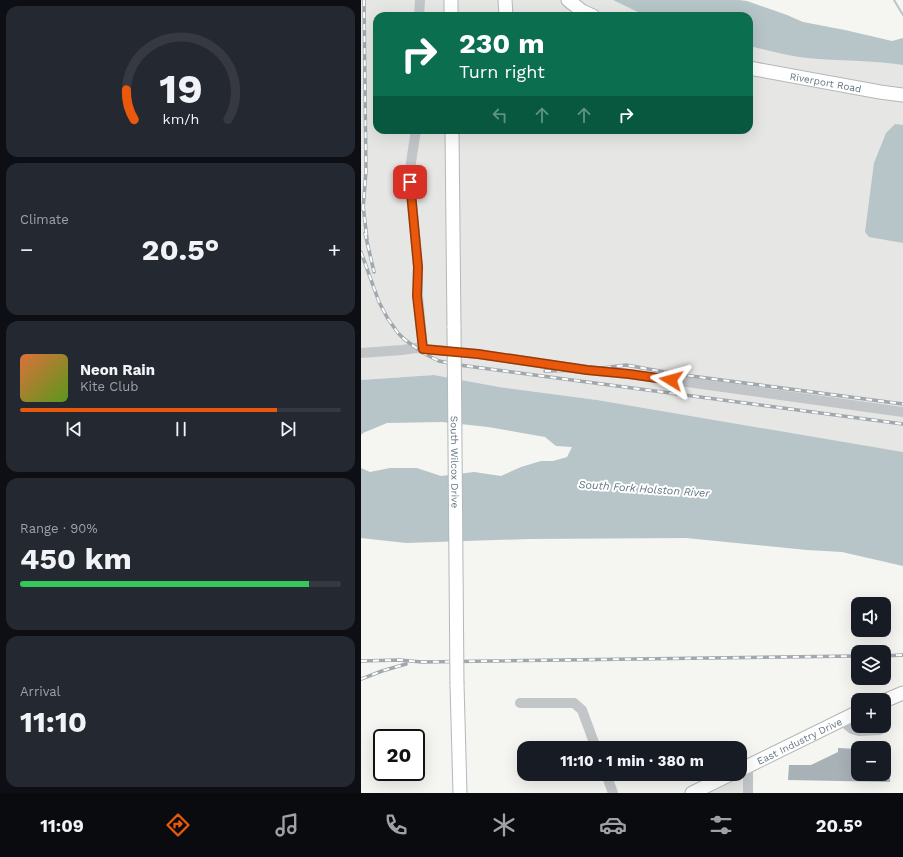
<!DOCTYPE html>
<meta charset="utf-8">
<style>
:root{--surface:#171b24;--page:#242831;--text:#f1f3f6;--muted:#9ea1a6;--line:#363941;--accent:#ea580c}
body{margin:0;font-family:"Work Sans",sans-serif;background:var(--page);color:var(--text);height:100vh;display:flex;flex-direction:column;font-size:15px;white-space:nowrap}
*{box-sizing:border-box;margin:0}
p{font-size:13px;color:var(--muted)}
.icon{flex:none;width:22px;height:22px;fill:none;stroke:currentColor;stroke-width:2;stroke-linecap:round;stroke-linejoin:round}
.map{position:relative;flex:1;overflow:hidden}
.drawer{display:flex;flex-direction:column;gap:6px;padding:6px;background:#0d0f14;width:361px}
.drawer>*{flex:none}
.top-card{position:absolute;left:12px;top:12px;width:380px;height:122px;border-radius:12px;box-shadow:0 4px 16px #0002;background:#0b6e4f;color:#fff;overflow:hidden}
.tools{position:absolute;left:490px;top:597px;display:grid;gap:8px}
.tools a{display:grid;place-items:center;width:40px;height:40px;border-radius:8px;background:var(--surface);box-shadow:0 4px 16px #0002;font-size:20px}
.speed{position:absolute;left:12px;top:729px;display:flex;gap:8px;font-size:20px;font-weight:700;text-align:center}
.speed>*{display:grid;place-content:center;width:52px;height:52px;border-radius:50%;background:var(--surface);box-shadow:0 4px 16px #0002;line-height:1}
.speed .limit{border:2px solid #111;border-radius:6px;background:#fff;color:#111}
.pin{position:absolute;display:grid;place-items:center;width:34px;height:34px;color:#fff;margin:-17px;border-radius:8px;box-shadow:0 2px 6px #0006}
.me{position:absolute;width:44px;margin:-22px;rotate:278deg;stroke-linejoin:round;filter:drop-shadow(0 0 3px #0008)}
.turn{display:flex;align-items:center;gap:14px;height:84px;padding:0 20px;font-size:18px}
.turn .icon{width:52px;height:52px;stroke-width:2.5}
.turn b{display:block;font-size:28px;line-height:34px}
.lanes{display:flex;align-items:center;height:38px;padding:0 20px;background:#0003;justify-content:center;gap:20px;direction:ltr}
.lanes .off{opacity:.35}
.big{font-size:30px;font-weight:700;line-height:1.1}
.drawer .widget{flex:1;display:flex;flex-direction:column;justify-content:center;gap:6px;min-width:0;padding:0 14px;border-radius:12px;background:var(--page)}
.drawer .dial{align-items:center;gap:0}
.dial svg{height:104px;overflow:visible;fill:none;stroke:var(--line);stroke-width:7;stroke-linecap:round;text-anchor:middle}
.dial text{fill:var(--text);stroke:none}
.song{display:flex;align-items:center;gap:12px}
.cover{width:48px;height:48px;border-radius:6px;background:linear-gradient(135deg,hsl(20 70% 55%),hsl(90 70% 35%))}
.played{height:4px;border-radius:2px;background:linear-gradient(90deg,var(--accent) 80%,var(--line) 80%)}
.keys{display:flex;justify-content:space-around;direction:ltr}
.heat{display:flex;justify-content:space-between;align-items:center;font-size:22px;direction:ltr}
.charge{height:6px;border-radius:3px;background:linear-gradient(90deg,#34c759 90%,var(--line) 0)}
.trip{position:absolute;left:156px;top:741px;width:230px;height:40px;border-radius:12px;background:var(--surface);box-shadow:0 4px 16px #0002;font-weight:700;line-height:40px;text-align:center}
.tab-bar{display:flex;height:64px;justify-content:space-around;align-items:center;background:#090b0e;color:var(--muted)}
.tab-bar .icon{width:28px;height:28px}
.tab-bar .active{color:var(--accent)}
.tab-bar b{font-size:18px;color:var(--text)}
main{display:flex;flex:1;min-height:0}
.map>svg:first-child{display:block}
.built{fill:#e6e6e4}
.water{fill:#b7c5c8}
.lines{fill:none;stroke-linecap:round;stroke-linejoin:round}
.stream{stroke:#b7c5c8;stroke-width:2}
.building{fill:#a8b1b6}
.major-casing{stroke:#b3b8bb;stroke-width:15}
.minor{stroke:#c2c6c9;stroke-width:10}
.major{stroke:#fff;stroke-width:13}
.rail-casing{stroke:#a0a8ad;stroke-width:3.5}
.rail{stroke:#fff;stroke-width:2;stroke-dasharray:6;stroke-linecap:butt}
.major-bridge-casing{stroke:#b3b8bb;stroke-width:15;stroke-linecap:butt}
.major-bridge{stroke:#fff;stroke-width:13}
.route-casing{stroke:#983908;stroke-width:10}
.route{stroke:#ea580c;stroke-width:7}
.labels{text-anchor:middle;dominant-baseline:central;stroke-width:4;stroke-linejoin:round;paint-order:stroke}
.street-label{font-size:10px;fill:#637683;stroke:#fff}
.water-label{font-size:11px;font-style:italic;fill:#5f7880;stroke:#fff}
</style>
<main>
<section class="drawer">
<div class="widget dial"><svg viewBox="0 0 100 80">
<path d="M14 69A42 42 0 1 1 86 69"/>
<path d="M14 69A42 42 0 0 1 8 46" stroke="#ea580c"/>
<text x="50" y="56" font-size="32" font-weight="700">19</text>
<text x="50" y="72" font-size="11">km/h</text>
</svg></div>
<div class="widget"><p>Climate</p>
<div class="heat"><a>−</a><b class="big">20.5°</b><a>+</a></div>
</div>
<div class="widget">
<div class="song"><i class="cover"></i><div><b>Neon Rain</b><p>Kite Club</p></div></div>
<div class="played"></div>
<div class="keys"><svg class="icon" aria-label="previous" viewBox="0 0 24 24"><path d="M18 5L8 12l10 7zM5 5v14"/></svg><svg class="icon" aria-label="pause" viewBox="0 0 24 24"><path d="M8 5v14M16 5v14"/></svg><svg class="icon" aria-label="next" viewBox="0 0 24 24"><path d="M6 5l10 7-10 7zM19 5v14"/></svg></div>
</div>
<div class="widget"><p>Range · 90%</p><b class="big">450 km</b><div class="charge"></div></div>
<div class="widget"><p>Arrival</p><b class="big">11:10</b></div>
</section>
<div class="map">
<svg width="542" height="793" viewBox="0 0 542 793">
<rect width="100%" height="100%" fill="#f5f5f1"/>
<path class="built" d="M0,0H252L285,16H16V130H388V46L443,57L519,62L542,65V452L236,400L138,387L73,375L0,380Z
M378,779H381L384,781L382,793H348Z"/>
<path class="water" d="M252,0H378L386,1L426,15L442,22L484,30L531,41L542,38V65C510,60 478,61 446,58C427,56 407,50 388,46V16H285Z
M534,124L542,125V243L508,237L504,232L513,163L525,133Z
M73,375L138,387L236,400L542,452V566L481,552L446,550L325,538L168,539L45,543L0,538V468L9,472L29,468H56L80,476L113,472L140,476L160,467L180,461H192L206,457L211,447L195,446L184,437L127,427L81,422L26,423L2,433L0,435V380Z"/>
<g class="lines">
<path class="stream" d="M533,0L542,15"/>
</g>
<path class="building" d="M477,748L497,749V774H523V750H530L529,782L427,780L428,765H450L477,752Z"/>
<g class="lines">
<defs>
<g id="major">
<path d="M144,0L145,16"/>
<path d="M207,0L221,11L232,16"/>
<path d="M90,16V0"/>
<path id="s1" d="M388,68L519,92L542,95"/>
<path d="M91,130L93,328"/>
<path d="M96,684L99,793"/>
<path d="M523,701L542,693"/>
<path id="s2" d="M379,770L497,712"/>
<path d="M331,793L370,774"/>
</g>
</defs>
<use href="#major" class="major-casing"/>
<path class="minor" d="M58,16L59,0
M55,130L49,169V182L57,267V296L62,349
M0,353L41,350L55,348L117,354L226,370L268,374L542,412
M159,703H213L221,710L235,748
M480,720L491,729L498,731L519,730
M387,766V793
M245,774L252,793"/>
<use href="#major" class="major"/>
<defs>
<path id="rail" d="M2,205L6,239
M2,210L5,171L3,0
M4,233L13,272
M0,252L18,302L27,319L37,333L43,339L62,353L78,361L98,365L542,424
M184,371L226,370L265,365L315,374L542,404
M523,656L542,655
M0,661L38,660L61,662L497,656
M0,679L21,671L45,664"/>
</defs>
<use href="#rail" class="rail-casing"/>
<use href="#rail" class="rail"/>
<defs>
<g id="major-bridge">
<path id="s3" d="M93,328L96,684"/>
</g>
</defs>
<use href="#major-bridge" class="major-bridge-casing"/>
<use href="#major-bridge" class="major-bridge"/>
</g>
<g class="lines">
<defs>
<path id="route" d="M49,182L57,267L56,296L62,349L117,354L226,370L268,374L310,380"/>
</defs>
<use href="#route" class="route-casing"/>
<use href="#route" class="route"/>
</g>
<g class="labels">
<g class="street-label">
<text stroke="none"><textPath href="#s1" startOffset="78">Riverport Road</textPath></text>
<text stroke="none"><textPath href="#s3" startOffset="134">South Wilcox Drive</textPath></text>
<text stroke="none"><textPath href="#s2" startOffset="66">East Industry Drive</textPath></text>
</g>
<g class="water-label">
<text transform="translate(283 489) rotate(4)">South Fork Holston River</text>
</g>
</g>
</svg>
<div class="tools">
<a><svg class="icon" aria-label="sound" viewBox="0 0 24 24"><path d="M4 9h4l5-4v14l-5-4H4zM17 9q2 3 0 6"/></svg></a>
<a><svg class="icon" aria-label="layers" viewBox="0 0 24 24"><path d="M12 4l9 5-9 5-9-5zM3 14l9 5 9-5"/></svg></a>
<a>+</a>
<a>−</a>
</div>
<div class="speed"><div class="limit">20</div></div>
<div class="pin" style="left:49px;top:182px;background:#d93025"><svg class="icon" aria-label="arrive" viewBox="0 0 24 24"><path d="M6 21V4h12l-3 4 3 4H6"/></svg></div>
<svg class="me" style="left:310px;top:380px" viewBox="-20 -20 40 40"><path d="M0-17L14 15 0 8-14 15z" fill="#ea580c" stroke="#fff" stroke-width="4"/></svg>
<div class="trip">11:10 · 1 min · 380 m</div>
<div class="top-card">
<div class="turn"><svg class="icon" aria-label="right" viewBox="0 0 24 24"><path d="M7 20v-9h11M14 6l5 5-5 5"/></svg><div><b>230 m</b>Turn right</div></div>
<div class="lanes"><svg class="icon off" aria-label="left" viewBox="0 0 24 24"><path d="M17 20v-9H6M10 6l-5 5 5 5"/></svg><svg class="icon off" aria-label="ahead" viewBox="0 0 24 24"><path d="M12 20V5M6 11l6-6 6 6"/></svg><svg class="icon off" aria-label="ahead" viewBox="0 0 24 24"><path d="M12 20V5M6 11l6-6 6 6"/></svg><svg class="icon" aria-label="right" viewBox="0 0 24 24"><path d="M7 20v-9h11M14 6l5 5-5 5"/></svg></div>
</div>
</div>
</main>
<nav class="tab-bar">
<b>11:09</b>
<svg class="icon active" aria-label="directions" viewBox="0 0 24 24"><path d="M12 3l9 9-9 9-9-9zM9 14v-3h6M13 9l2 2-2 2"/></svg>
<svg class="icon" aria-label="music" viewBox="0 0 24 24"><path d="M9 18V5l10-2v13"/><circle cx="6" cy="18" r="3"/><circle cx="16" cy="16" r="3"/></svg>
<svg class="icon" aria-label="phone" viewBox="0 0 24 24"><path d="M5 4h4l2 5-3 2q2 4 5 5l2-3 5 2v4C11 20 4 13 5 4z"/></svg>
<svg class="icon" aria-label="climate" viewBox="0 0 24 24"><path d="M12 3v18M4 7l16 10M4 17L20 7"/></svg>
<svg class="icon" aria-label="car" viewBox="0 0 24 24"><path d="M5 17H2v-5l4-1 3-4h7l3 4 3 1v5h-3M9 17h6M6 11h13"/><circle cx="7" cy="17" r="2"/><circle cx="17" cy="17" r="2"/></svg>
<svg class="icon" aria-label="filters" viewBox="0 0 24 24"><path d="M4 7h16M4 17h16"/><circle cx="9" cy="7" r="2"/><circle cx="15" cy="17" r="2"/></svg>
<b>20.5°</b>
</nav>
